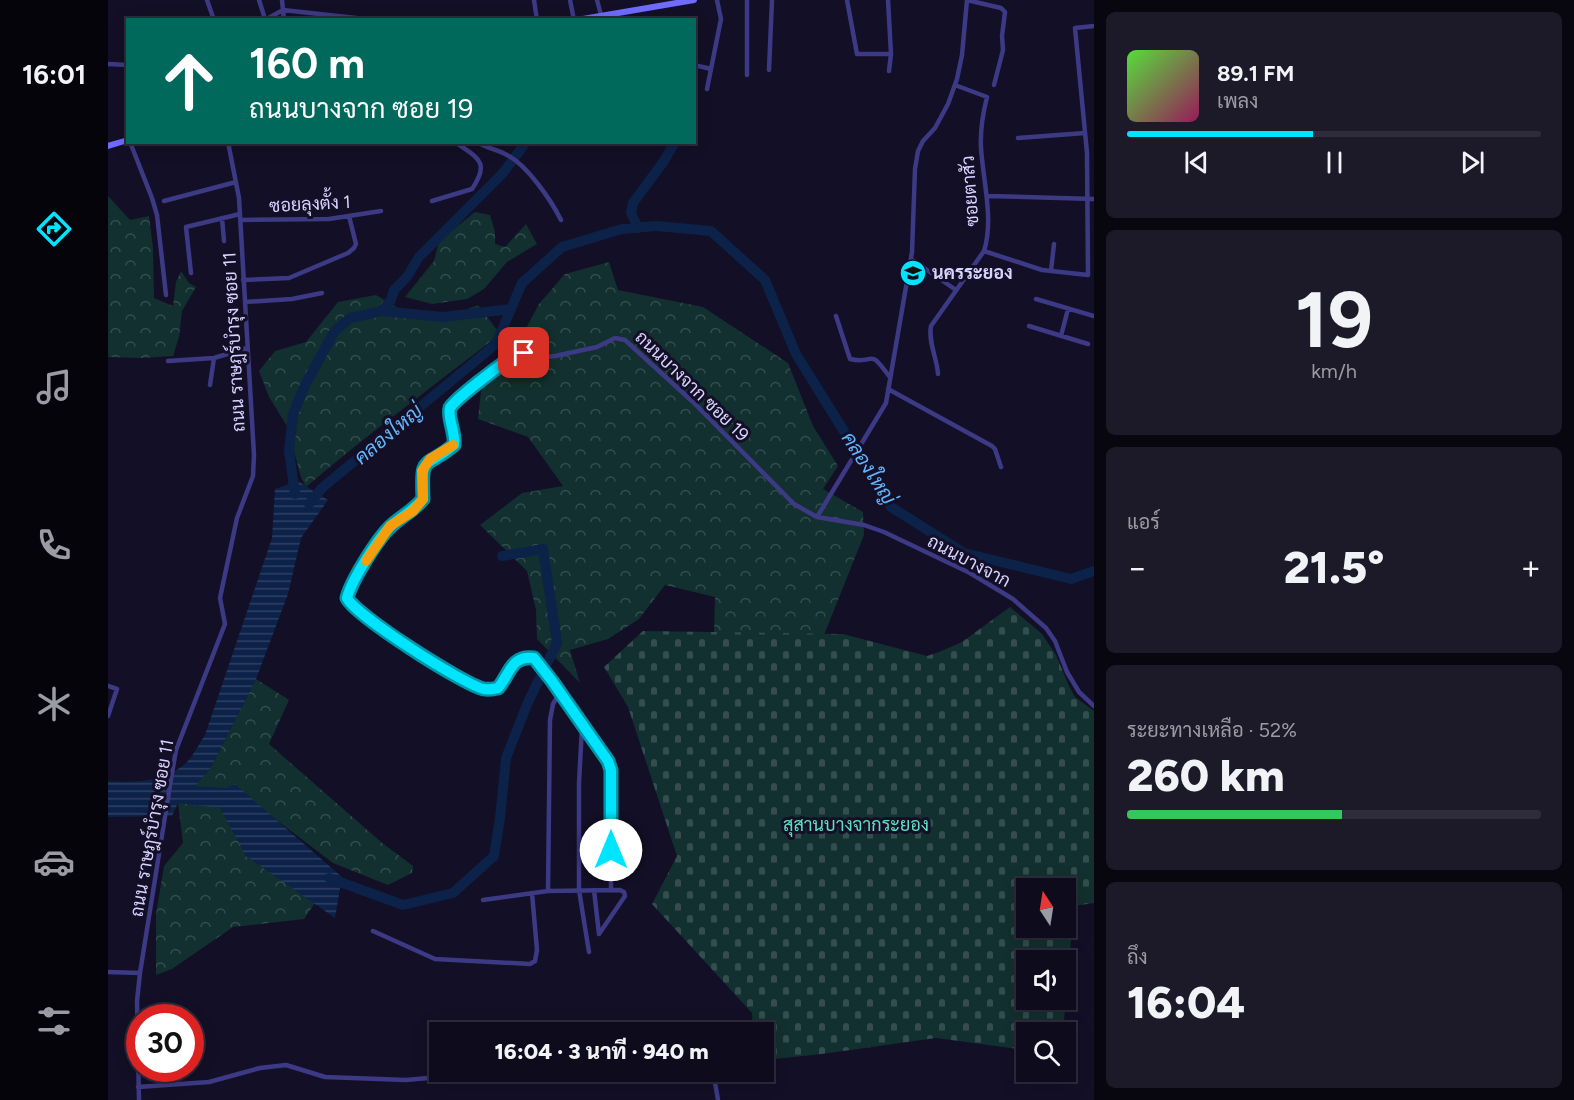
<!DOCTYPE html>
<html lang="th">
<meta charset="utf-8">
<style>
:root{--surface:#0e0b1c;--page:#1c1929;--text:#f1f3f6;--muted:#9b9ba3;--line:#2e2b3b;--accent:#00e5ff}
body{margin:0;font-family:Figtree,Sarabun,sans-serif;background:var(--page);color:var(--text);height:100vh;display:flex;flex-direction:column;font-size:22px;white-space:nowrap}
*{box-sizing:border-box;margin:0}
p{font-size:20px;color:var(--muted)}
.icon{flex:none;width:33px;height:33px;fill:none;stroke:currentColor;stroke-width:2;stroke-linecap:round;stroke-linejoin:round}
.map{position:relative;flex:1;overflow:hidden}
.side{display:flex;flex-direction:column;gap:12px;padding:12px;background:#08060f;width:480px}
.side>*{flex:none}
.banner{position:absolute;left:18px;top:18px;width:570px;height:126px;border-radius:0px;box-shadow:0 3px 15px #0003,0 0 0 2px var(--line);background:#00695c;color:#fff;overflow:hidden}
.needle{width:39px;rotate:348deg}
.tools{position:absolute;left:908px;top:878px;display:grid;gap:12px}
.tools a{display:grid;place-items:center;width:60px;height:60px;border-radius:0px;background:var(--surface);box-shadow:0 3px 15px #0003,0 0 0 2px var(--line);font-size:30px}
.speed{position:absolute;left:18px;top:1004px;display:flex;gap:12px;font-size:30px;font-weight:700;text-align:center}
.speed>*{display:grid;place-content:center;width:78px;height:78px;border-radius:50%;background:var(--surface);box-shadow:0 3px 15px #0003,0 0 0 2px var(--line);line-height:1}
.speed .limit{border:9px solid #d22;background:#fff;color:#111}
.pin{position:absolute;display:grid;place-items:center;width:51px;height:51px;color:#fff;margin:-26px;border-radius:12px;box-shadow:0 3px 9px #0006}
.me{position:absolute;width:66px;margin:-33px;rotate:0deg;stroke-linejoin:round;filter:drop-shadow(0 0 4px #0008)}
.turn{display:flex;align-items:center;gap:21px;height:126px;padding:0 24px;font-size:27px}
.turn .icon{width:78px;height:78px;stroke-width:2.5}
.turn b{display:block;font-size:42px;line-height:51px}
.big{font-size:45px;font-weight:800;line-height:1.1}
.side .tile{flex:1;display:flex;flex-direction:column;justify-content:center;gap:9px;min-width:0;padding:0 21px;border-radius:9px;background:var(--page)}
.side .dial{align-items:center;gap:0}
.dial b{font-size:78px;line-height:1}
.song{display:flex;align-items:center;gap:18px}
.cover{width:72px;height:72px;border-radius:9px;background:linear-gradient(135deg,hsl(110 70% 55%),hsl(330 70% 35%))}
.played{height:6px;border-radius:3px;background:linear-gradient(90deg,var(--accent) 45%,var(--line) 45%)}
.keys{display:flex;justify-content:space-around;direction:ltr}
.heat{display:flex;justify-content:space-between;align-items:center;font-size:33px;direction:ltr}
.charge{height:9px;border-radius:4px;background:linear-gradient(90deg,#34c759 52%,var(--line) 0)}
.trip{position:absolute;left:321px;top:1022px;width:345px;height:60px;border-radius:0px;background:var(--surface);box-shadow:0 3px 15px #0003,0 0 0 2px var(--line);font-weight:800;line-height:60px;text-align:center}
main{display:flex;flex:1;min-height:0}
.tabs{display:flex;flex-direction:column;width:108px;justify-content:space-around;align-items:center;background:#06040b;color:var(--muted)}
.tabs .icon{width:42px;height:42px}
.tabs .on{color:var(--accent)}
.tabs b{font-size:27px;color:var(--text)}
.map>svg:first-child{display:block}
.forest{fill:url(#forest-crowns)}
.cemetery{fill:url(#cemetery-stones);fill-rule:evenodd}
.water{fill:url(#water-rules)}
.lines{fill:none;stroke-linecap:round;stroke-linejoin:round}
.river{stroke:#0c2248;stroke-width:10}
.street{stroke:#3d3a85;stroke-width:4.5}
.secondary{stroke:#6f6bff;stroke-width:6}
.route-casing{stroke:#0095a6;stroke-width:15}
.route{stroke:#00e5ff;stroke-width:10}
.slow{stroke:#f59e0b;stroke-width:10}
.labels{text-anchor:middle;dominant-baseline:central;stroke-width:6;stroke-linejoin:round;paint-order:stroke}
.street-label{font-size:18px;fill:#d9d4ff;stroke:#130f26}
.poi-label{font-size:18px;font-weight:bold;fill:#d9d4ff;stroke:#130f26;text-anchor:start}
.park-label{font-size:18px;fill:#5fe0c0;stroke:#130f26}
.water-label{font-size:20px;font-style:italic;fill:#62b6ff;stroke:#130f26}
</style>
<main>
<nav class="tabs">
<b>16:01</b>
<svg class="icon on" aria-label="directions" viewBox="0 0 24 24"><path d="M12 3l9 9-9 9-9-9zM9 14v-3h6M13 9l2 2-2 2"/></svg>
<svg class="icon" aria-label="music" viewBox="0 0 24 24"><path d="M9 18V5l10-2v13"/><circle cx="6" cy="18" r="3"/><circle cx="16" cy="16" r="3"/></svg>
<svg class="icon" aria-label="phone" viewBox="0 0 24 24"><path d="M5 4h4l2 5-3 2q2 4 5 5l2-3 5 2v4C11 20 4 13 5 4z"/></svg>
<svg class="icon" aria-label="climate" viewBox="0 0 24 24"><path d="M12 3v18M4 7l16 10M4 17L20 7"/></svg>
<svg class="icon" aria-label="car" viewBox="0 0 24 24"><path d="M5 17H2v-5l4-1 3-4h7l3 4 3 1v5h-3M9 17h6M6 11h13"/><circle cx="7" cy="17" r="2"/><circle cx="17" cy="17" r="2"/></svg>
<svg class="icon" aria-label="filters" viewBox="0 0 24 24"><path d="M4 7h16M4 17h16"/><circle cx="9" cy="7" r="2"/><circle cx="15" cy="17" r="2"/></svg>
</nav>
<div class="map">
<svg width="986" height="1100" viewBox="0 0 986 1100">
<defs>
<pattern id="forest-crowns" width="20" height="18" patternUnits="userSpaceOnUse" patternTransform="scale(1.5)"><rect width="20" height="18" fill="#12302f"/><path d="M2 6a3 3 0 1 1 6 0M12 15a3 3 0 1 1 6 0" fill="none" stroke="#344d4e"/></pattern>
<pattern id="cemetery-stones" width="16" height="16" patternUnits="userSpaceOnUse" patternTransform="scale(1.5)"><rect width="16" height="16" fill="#12302f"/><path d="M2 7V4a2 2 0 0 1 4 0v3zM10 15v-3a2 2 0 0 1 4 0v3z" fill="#344d4e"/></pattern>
<pattern id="water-rules" width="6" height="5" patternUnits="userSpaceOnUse" patternTransform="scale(1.5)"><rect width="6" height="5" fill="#0c2248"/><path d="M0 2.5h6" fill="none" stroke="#2f4163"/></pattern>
</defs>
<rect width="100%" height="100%" fill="#130f26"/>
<path class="forest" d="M0,196L22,220L41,216L45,248L46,298L65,306L68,282L73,271L81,283L88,287L74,311L71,337L65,356L34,358L0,357Z
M367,212L382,215L387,232V244L397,247L418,224L429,244L399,262L376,289L359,299L324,304L297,297L326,261L331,241Z
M501,262L510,290L595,307L680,363L705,426L730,466L715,489L755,512L756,535L716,635H606L607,597L557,585L531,619L500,639L462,650L472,683L429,639L428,610L419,571L372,525L414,493L455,486L420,437L370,419L374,381L407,349L431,304L457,274Z
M268,295C284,304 302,317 320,319C336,320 354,311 370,305L392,334C327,385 261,433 198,487L193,477L179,426L161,397L151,371L167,351L198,342L230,302Z
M148,679L181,700L161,744L273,842L305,866L304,873L280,885L225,863L158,812L126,785L109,793L138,856L207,903L196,919L125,927L64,969L48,975V914L56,866L75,843L70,803L102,769Z"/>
<path class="cemetery" d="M902,607L934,634L948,655L961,686L967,697L986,711V903L966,906L955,1032H918V1050L828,1038L714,1054L656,1060V1032H645L644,1013L544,904L569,856L520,707L496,667L535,631L735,634L819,656L831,652L854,642ZM918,888H957V927H918ZM918,960H957V999H918Z"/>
<path class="water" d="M190,481L220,500L193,538L180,594L148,679L102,769L87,786L119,788L127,784L234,877L227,918L138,856L112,808L70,803L64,816L0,817V781C26,783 57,782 78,763C85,756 91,744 97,735L164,538L167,489Z"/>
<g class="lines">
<path class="river" d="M530,228L523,213L525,203L556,161L567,142
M274,311L283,300L286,290L299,277L311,257L395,173L418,142
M187,494L181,451L185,414L197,385L226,332L242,318L274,311L335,317L403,309
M201,504L214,488L388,344L414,283L454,247L514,229L548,226L603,231L657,280L688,354L783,507L856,553L963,579L986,571
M221,878L295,905L345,893L386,856L392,818L398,758L420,702L449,643L435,549L394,556"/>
<path class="street" d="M99,0L106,20
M151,0L157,19
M174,0L176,20
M426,0L429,20
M462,0L466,20
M489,0L493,15
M639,0V75
M739,0L749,54H783
M780,0L783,54L781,71
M859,0L893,8L897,12L894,36L895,50L886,85
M157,20L175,10L266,20
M0,64L20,65
M586,65L603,69
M661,70L664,0
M599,89L613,19L609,0
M910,138L977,133
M22,142L44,198L49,215L58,295
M369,142C378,148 390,150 399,155C419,165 443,200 453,220
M879,196L986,199
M56,201L128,182
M324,201L364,189C383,161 369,158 347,142
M114,218L116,241
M133,220L221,219L273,211
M876,251L934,270L980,275L979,153L967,28L986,26
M803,259L848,290
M943,271L946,244
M83,273L78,227L132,214
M135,280L181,278L240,253L246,248L248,244L241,216
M928,299L986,316
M137,302L184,299L214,293
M728,316L742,359C769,365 759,346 781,376
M921,326L980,344
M953,336L960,309
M60,361L106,358L139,348
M830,374C829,358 820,342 823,326L876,251C886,220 875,180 873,148C872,131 875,113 879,97L847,85
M102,385L106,358
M780,389L884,446L887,449L893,467
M709,517L778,403L804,252L807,169L810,151L815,141L827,128L840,104L849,79L854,55L859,0
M0,686L9,689L0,716
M474,727L471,783V890L481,952
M486,890L491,934
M503,890L502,766L430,662L426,658C400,655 403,674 390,688C385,689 381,690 376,689C356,685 247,615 239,598C243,581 270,538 283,526C293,516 305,511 315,499C313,453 316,470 346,445C348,434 339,415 343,407C347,399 400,359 410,354H422L438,357L447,356L489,347L507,338L517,340L585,402L686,504L709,517L756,525L776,532L862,573L905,599L938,628L947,641L959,672L971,692L986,706
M440,891L442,720L445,704L451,694
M375,900L440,891L512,890L516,892L517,896L491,934
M265,931L327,959L422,964L427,961L429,950L424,893
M0,972L32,973
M605,1071L610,1100
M30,1087L101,1082L152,1068L178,1065L217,1077L298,1080L400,1071
M31,1100L29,1001L32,973L63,779L68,750L117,624L112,598L129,518L145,476L146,455L131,198L120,142"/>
<path class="secondary" d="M469,20L586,0
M0,146L20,140"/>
</g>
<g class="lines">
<defs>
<path id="route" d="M416,353C411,354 407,355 403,358C392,365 347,399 342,408C339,417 348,434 346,445C316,470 313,453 315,499C305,511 294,516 283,526C270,538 243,581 239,598C247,615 356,685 376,689C381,690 385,689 390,688C402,674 403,655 426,658L444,681L500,761L503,770V850"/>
</defs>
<use href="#route" class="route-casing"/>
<use href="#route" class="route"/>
<path class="slow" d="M258,561L282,526L305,511L315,499L314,471L322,459L345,445"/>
</g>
<defs>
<symbol id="school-disc" viewBox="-11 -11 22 22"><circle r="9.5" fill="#00e5ff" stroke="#130f26"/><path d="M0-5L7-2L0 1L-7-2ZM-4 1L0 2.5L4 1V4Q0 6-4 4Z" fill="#111"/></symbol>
</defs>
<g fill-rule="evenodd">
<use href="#school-disc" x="790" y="258" width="30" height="30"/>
</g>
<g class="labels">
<g class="street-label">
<text transform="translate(862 191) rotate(-94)">ซอยตาสัว</text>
<text transform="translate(202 204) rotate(-3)">ซอยลุงตั้ง 1</text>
<text transform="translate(126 342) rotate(-93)">ถนน ราษฎร์บำรุง ซอย 11</text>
<text transform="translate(584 386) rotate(44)">ถนนบางจาก ซอย 19</text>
<text transform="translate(861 561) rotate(28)">ถนนบางจาก</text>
<text transform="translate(44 828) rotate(-80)">ถนน ราษฎร์บำรุง ซอย 11</text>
</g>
<g class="poi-label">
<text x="824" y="273">นครระยอง</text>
</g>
<g class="park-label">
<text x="748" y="825">สุสานบางจากระยอง</text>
</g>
<g class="water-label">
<text transform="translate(280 434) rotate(-40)">คลองใหญ่</text>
<text transform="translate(761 468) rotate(57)">คลองใหญ่</text>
</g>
</g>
</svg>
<div class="tools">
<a><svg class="needle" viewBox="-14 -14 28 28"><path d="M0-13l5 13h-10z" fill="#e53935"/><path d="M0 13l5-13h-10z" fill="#9b9ba3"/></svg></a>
<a><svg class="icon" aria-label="sound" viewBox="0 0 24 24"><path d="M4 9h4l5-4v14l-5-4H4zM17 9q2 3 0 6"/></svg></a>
<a><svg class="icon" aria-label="search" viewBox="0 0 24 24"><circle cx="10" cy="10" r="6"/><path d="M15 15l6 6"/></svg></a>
</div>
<div class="speed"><div class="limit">30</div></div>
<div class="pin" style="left:416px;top:353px;background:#d93025"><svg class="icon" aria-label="arrive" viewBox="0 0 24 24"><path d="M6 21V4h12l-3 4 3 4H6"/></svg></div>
<svg class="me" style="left:503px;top:850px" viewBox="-20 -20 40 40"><circle r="19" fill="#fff"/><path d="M0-13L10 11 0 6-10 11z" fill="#00e5ff"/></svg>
<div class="trip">16:04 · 3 นาที · 940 m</div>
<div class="banner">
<div class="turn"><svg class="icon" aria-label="ahead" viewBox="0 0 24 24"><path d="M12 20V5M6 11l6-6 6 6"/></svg><div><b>160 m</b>ถนนบางจาก ซอย 19</div></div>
</div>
</div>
<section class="side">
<div class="tile">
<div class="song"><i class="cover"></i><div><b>89.1 FM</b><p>เพลง</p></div></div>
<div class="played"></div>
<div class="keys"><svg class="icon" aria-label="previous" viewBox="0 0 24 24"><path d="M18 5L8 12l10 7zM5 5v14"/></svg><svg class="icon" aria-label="pause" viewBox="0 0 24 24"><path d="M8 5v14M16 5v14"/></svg><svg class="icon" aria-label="next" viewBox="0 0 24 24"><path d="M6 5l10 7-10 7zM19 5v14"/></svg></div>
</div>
<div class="tile dial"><b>19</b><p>km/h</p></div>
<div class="tile"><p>แอร์</p>
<div class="heat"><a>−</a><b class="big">21.5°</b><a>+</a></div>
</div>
<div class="tile"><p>ระยะทางเหลือ · 52%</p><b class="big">260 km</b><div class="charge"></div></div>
<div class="tile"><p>ถึง</p><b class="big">16:04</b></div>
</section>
</main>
